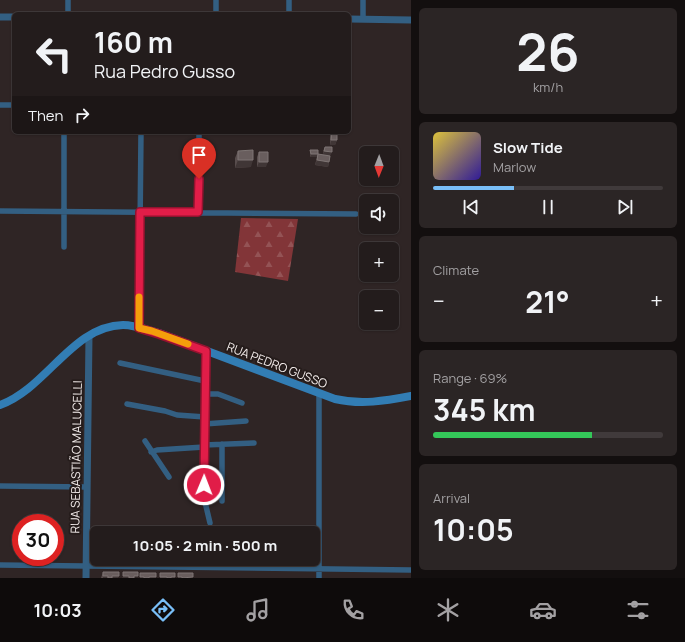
<!DOCTYPE html>
<meta charset="utf-8">
<style>
:root{--surface:#231c1c;--page:#2b2525;--text:#f1f3f6;--muted:#a3a1a3;--line:#403a3b;--accent:#79bff8}
body{margin:0;font-family:Manrope,sans-serif;background:var(--page);color:var(--text);height:100vh;display:flex;flex-direction:column;font-size:15px;white-space:nowrap}
*{box-sizing:border-box;margin:0}
p{font-size:13px;color:var(--muted)}
.icon{flex:none;width:22px;height:22px;fill:none;stroke:currentColor;stroke-width:2;stroke-linecap:round;stroke-linejoin:round}
.map{position:relative;flex:1;overflow:hidden}
.sheet{display:flex;flex-direction:column;gap:8px;padding:8px;background:#130f0f;width:274px}
.sheet>*{flex:none}
.top-card{position:absolute;left:12px;top:12px;width:339px;height:122px;border-radius:6px;box-shadow:0 1px 3px #0004,0 0 0 1px var(--line);background:#231c1c;color:var(--text);overflow:hidden}
.needle{width:26px;rotate:181deg}
.controls{position:absolute;left:359px;top:146px;display:grid;gap:8px}
.controls a{display:grid;place-items:center;width:40px;height:40px;border-radius:6px;background:var(--surface);box-shadow:0 1px 3px #0004,0 0 0 1px var(--line);font-size:20px}
.speed{position:absolute;left:12px;top:514px;display:flex;gap:8px;font-size:20px;font-weight:700;text-align:center}
.speed>*{display:grid;place-content:center;width:52px;height:52px;border-radius:50%;background:var(--surface);box-shadow:0 1px 3px #0004,0 0 0 1px var(--line);line-height:1}
.speed .limit{border:6px solid #d22;background:#fff;color:#111}
.pin{position:absolute;display:grid;place-items:center;width:34px;height:34px;color:#fff;margin:-41px -17px;border-radius:50% 50% 50% 0;rotate:-45deg;box-shadow:0 0 4px #0007}
.pin .icon{rotate:45deg}
.me{position:absolute;width:44px;margin:-22px;rotate:1deg;stroke-linejoin:round;filter:drop-shadow(0 0 3px #0008)}
.turn{display:flex;align-items:center;gap:14px;height:84px;padding:0 16px;font-size:18px}
.turn .icon{width:52px;height:52px;stroke-width:2.5}
.turn b{display:block;font-size:28px;line-height:34px}
.then{display:flex;align-items:center;height:38px;padding:0 16px;background:#0003;gap:8px;font-size:15px}
.big{font-size:30px;font-weight:700;line-height:1.1}
.sheet .card{flex:1;display:flex;flex-direction:column;justify-content:center;gap:6px;min-width:0;padding:0 14px;border-radius:6px;background:var(--page)}
.sheet .dial{align-items:center;gap:0}
.dial b{font-size:52px;line-height:1}
.song{display:flex;align-items:center;gap:12px}
.cover{width:48px;height:48px;border-radius:6px;background:linear-gradient(135deg,hsl(50 70% 55%),hsl(250 70% 35%))}
.played{height:4px;border-radius:2px;background:linear-gradient(90deg,var(--accent) 35%,var(--line) 35%)}
.keys{display:flex;justify-content:space-around;direction:ltr}
.heat{display:flex;justify-content:space-between;align-items:center;font-size:22px;direction:ltr}
.charge{height:6px;border-radius:3px;background:linear-gradient(90deg,#34c759 69%,var(--line) 0)}
.trip{position:absolute;left:90px;top:526px;width:230px;height:40px;border-radius:6px;background:var(--surface);box-shadow:0 1px 3px #0004,0 0 0 1px var(--line);font-weight:700;line-height:40px;text-align:center}
.tab-bar{display:flex;height:64px;justify-content:space-around;align-items:center;background:#0e0b0b;color:var(--muted)}
.tab-bar .icon{width:28px;height:28px}
.tab-bar .selected{color:var(--accent)}
.tab-bar b{font-size:18px;color:var(--text)}
main{display:flex;flex:1;min-height:0}
.map>svg:first-child{display:block}
.forest{fill:url(#forest-firs)}
.lines{fill:none;stroke-linecap:round;stroke-linejoin:round}
.stream{stroke:#220003;stroke-width:1.5}
.minor{stroke:#335f82;stroke-width:5.5}
.tertiary{stroke:#335f82;stroke-width:7}
.secondary{stroke:#327db4;stroke-width:8}
.wall{fill:#584d4d}
.shaded-wall{fill:#403636}
.building{fill:#695e5e;stroke:#7e7574}
.route-casing{stroke:#92132f;stroke-width:10}
.route{stroke:#e11d48;stroke-width:7}
.slow{stroke:#f59e0b;stroke-width:7}
.labels{text-anchor:middle;dominant-baseline:central;stroke-width:4;stroke-linejoin:round;paint-order:stroke}
.street-label{font-size:12px;fill:#f4edec;stroke:#251c1b}
</style>
<main>
<div class="map">
<svg width="411" height="578" viewBox="0 0 411 578">
<defs>
<pattern id="forest-firs" width="22" height="20" patternUnits="userSpaceOnUse"><rect width="22" height="20" fill="#823538"/><path d="M5 1l3.5 6h-7zM16 11l3.5 6h-7z" fill="#945355"/></pattern>
</defs>
<rect width="100%" height="100%" fill="#2f2525"/>
<path class="forest" d="M241,218L298,219L288,281L235,272Z"/>
<g class="lines">
<path class="stream" d="M216,559L217,561"/>
<path class="minor" d="M68,14V0
M216,14V0
M289,14V0
M363,19V0
M0,105H14
M0,211L356,214
M199,213V132
M64,247V132
M139,328L141,132
M206,351L203,485L205,502L210,523
M120,363L205,381
M205,394H218L242,403
M127,404L165,411L177,415L205,417
M204,424L246,421
M145,441L169,477
M204,445L254,443
M151,452L157,450L204,447
M0,486L87,487
M222,501V444
M0,565L411,570
M319,578V394"/>
<path class="tertiary" d="M0,17H14
M349,19L411,20
M86,578L89,336"/>
<path class="secondary" d="M0,405C47,388 72,326 123,325C135,325 148,330 159,333L335,399C361,405 385,401 411,396"/>
</g>
<path class="wall" d="M331,132H337V140L335,145H330V135Z
M325,147L330,157L328,167L315,165L317,157H310V150L318,154L323,155V152Z
M238,151L251,167L235,168V158Z
M259,152L266,167H257V157Z
M103,572L118,578H101Z"/>
<path class="shaded-wall" d="M331,140H337L335,145H330Z
M324,151L332,152L330,157L322,156Z
M311,154H318L317,157H310Z
M238,160H253L251,167L235,168Z
M317,160L329,162L328,167L315,165Z
M259,162H268L266,167H257Z
M103,576H108L107,578H103Z
M112,576H119L118,578H111Z
M123,576H129V578H122Z
M160,577H167L166,578H160Z"/>
<path class="building" d="M332,132H337V140H331Z
M325,147H332V152L324,151Z
M253,150V160H238V151Z
M310,150H318V154H311Z
M259,152H268V162H259Z
M318,154L330,156L329,162L317,160Z
M103,572H119V576H112V578H108V576H103Z
M123,572H138V576H134V578H129V576H123Z
M140,573H156V577H149V578H144V577H140Z
M160,573H175V577H171V578H167V577H160Z
M178,573H193V577L182,578V577H178Z"/>
<g class="lines">
<defs>
<path id="route" d="M199,179L198,212H140L139,328L159,334L206,351L204,485"/>
</defs>
<use href="#route" class="route-casing"/>
<use href="#route" class="route"/>
<path class="slow" d="M139,297V328L152,331L188,344"/>
</g>
<g class="labels">
<g class="street-label">
<text transform="translate(277 365) rotate(21)">RUA PEDRO GUSSO</text>
<text transform="translate(76 457) rotate(-89)">RUA SEBASTIÃO MALUCELLI</text>
</g>
</g>
</svg>
<div class="controls">
<a><svg class="needle" viewBox="-14 -14 28 28"><path d="M0-13l5 13h-10z" fill="#e53935"/><path d="M0 13l5-13h-10z" fill="#a3a1a3"/></svg></a>
<a><svg class="icon" aria-label="sound" viewBox="0 0 24 24"><path d="M4 9h4l5-4v14l-5-4H4zM17 9q2 3 0 6"/></svg></a>
<a>+</a>
<a>−</a>
</div>
<div class="speed"><div class="limit">30</div></div>
<div class="pin" style="left:199px;top:179px;background:#d93025"><svg class="icon" aria-label="arrive" viewBox="0 0 24 24"><path d="M6 21V4h12l-3 4 3 4H6"/></svg></div>
<svg class="me" style="left:204px;top:485px" viewBox="-20 -20 40 40"><circle r="17" fill="#e11d48" stroke="#fff" stroke-width="3"/><path d="M0-11L8 9 0 5-8 9z" fill="#fff"/></svg>
<div class="trip">10:05 · 2 min · 500 m</div>
<div class="top-card">
<div class="turn"><svg class="icon" aria-label="left" viewBox="0 0 24 24"><path d="M17 20v-9H6M10 6l-5 5 5 5"/></svg><div><b>160 m</b>Rua Pedro Gusso</div></div>
<div class="then">Then<svg class="icon" aria-label="right" viewBox="0 0 24 24"><path d="M7 20v-9h11M14 6l5 5-5 5"/></svg></div>
</div>
</div>
<section class="sheet">
<div class="card dial"><b>26</b><p>km/h</p></div>
<div class="card">
<div class="song"><i class="cover"></i><div><b>Slow Tide</b><p>Marlow</p></div></div>
<div class="played"></div>
<div class="keys"><svg class="icon" aria-label="previous" viewBox="0 0 24 24"><path d="M18 5L8 12l10 7zM5 5v14"/></svg><svg class="icon" aria-label="pause" viewBox="0 0 24 24"><path d="M8 5v14M16 5v14"/></svg><svg class="icon" aria-label="next" viewBox="0 0 24 24"><path d="M6 5l10 7-10 7zM19 5v14"/></svg></div>
</div>
<div class="card"><p>Climate</p>
<div class="heat"><a>−</a><b class="big">21°</b><a>+</a></div>
</div>
<div class="card"><p>Range · 69%</p><b class="big">345 km</b><div class="charge"></div></div>
<div class="card"><p>Arrival</p><b class="big">10:05</b></div>
</section>
</main>
<nav class="tab-bar">
<b>10:03</b>
<svg class="icon selected" aria-label="directions" viewBox="0 0 24 24"><path d="M12 3l9 9-9 9-9-9zM9 14v-3h6M13 9l2 2-2 2"/></svg>
<svg class="icon" aria-label="music" viewBox="0 0 24 24"><path d="M9 18V5l10-2v13"/><circle cx="6" cy="18" r="3"/><circle cx="16" cy="16" r="3"/></svg>
<svg class="icon" aria-label="phone" viewBox="0 0 24 24"><path d="M5 4h4l2 5-3 2q2 4 5 5l2-3 5 2v4C11 20 4 13 5 4z"/></svg>
<svg class="icon" aria-label="climate" viewBox="0 0 24 24"><path d="M12 3v18M4 7l16 10M4 17L20 7"/></svg>
<svg class="icon" aria-label="car" viewBox="0 0 24 24"><path d="M5 17H2v-5l4-1 3-4h7l3 4 3 1v5h-3M9 17h6M6 11h13"/><circle cx="7" cy="17" r="2"/><circle cx="17" cy="17" r="2"/></svg>
<svg class="icon" aria-label="filters" viewBox="0 0 24 24"><path d="M4 7h16M4 17h16"/><circle cx="9" cy="7" r="2"/><circle cx="15" cy="17" r="2"/></svg>
</nav>
